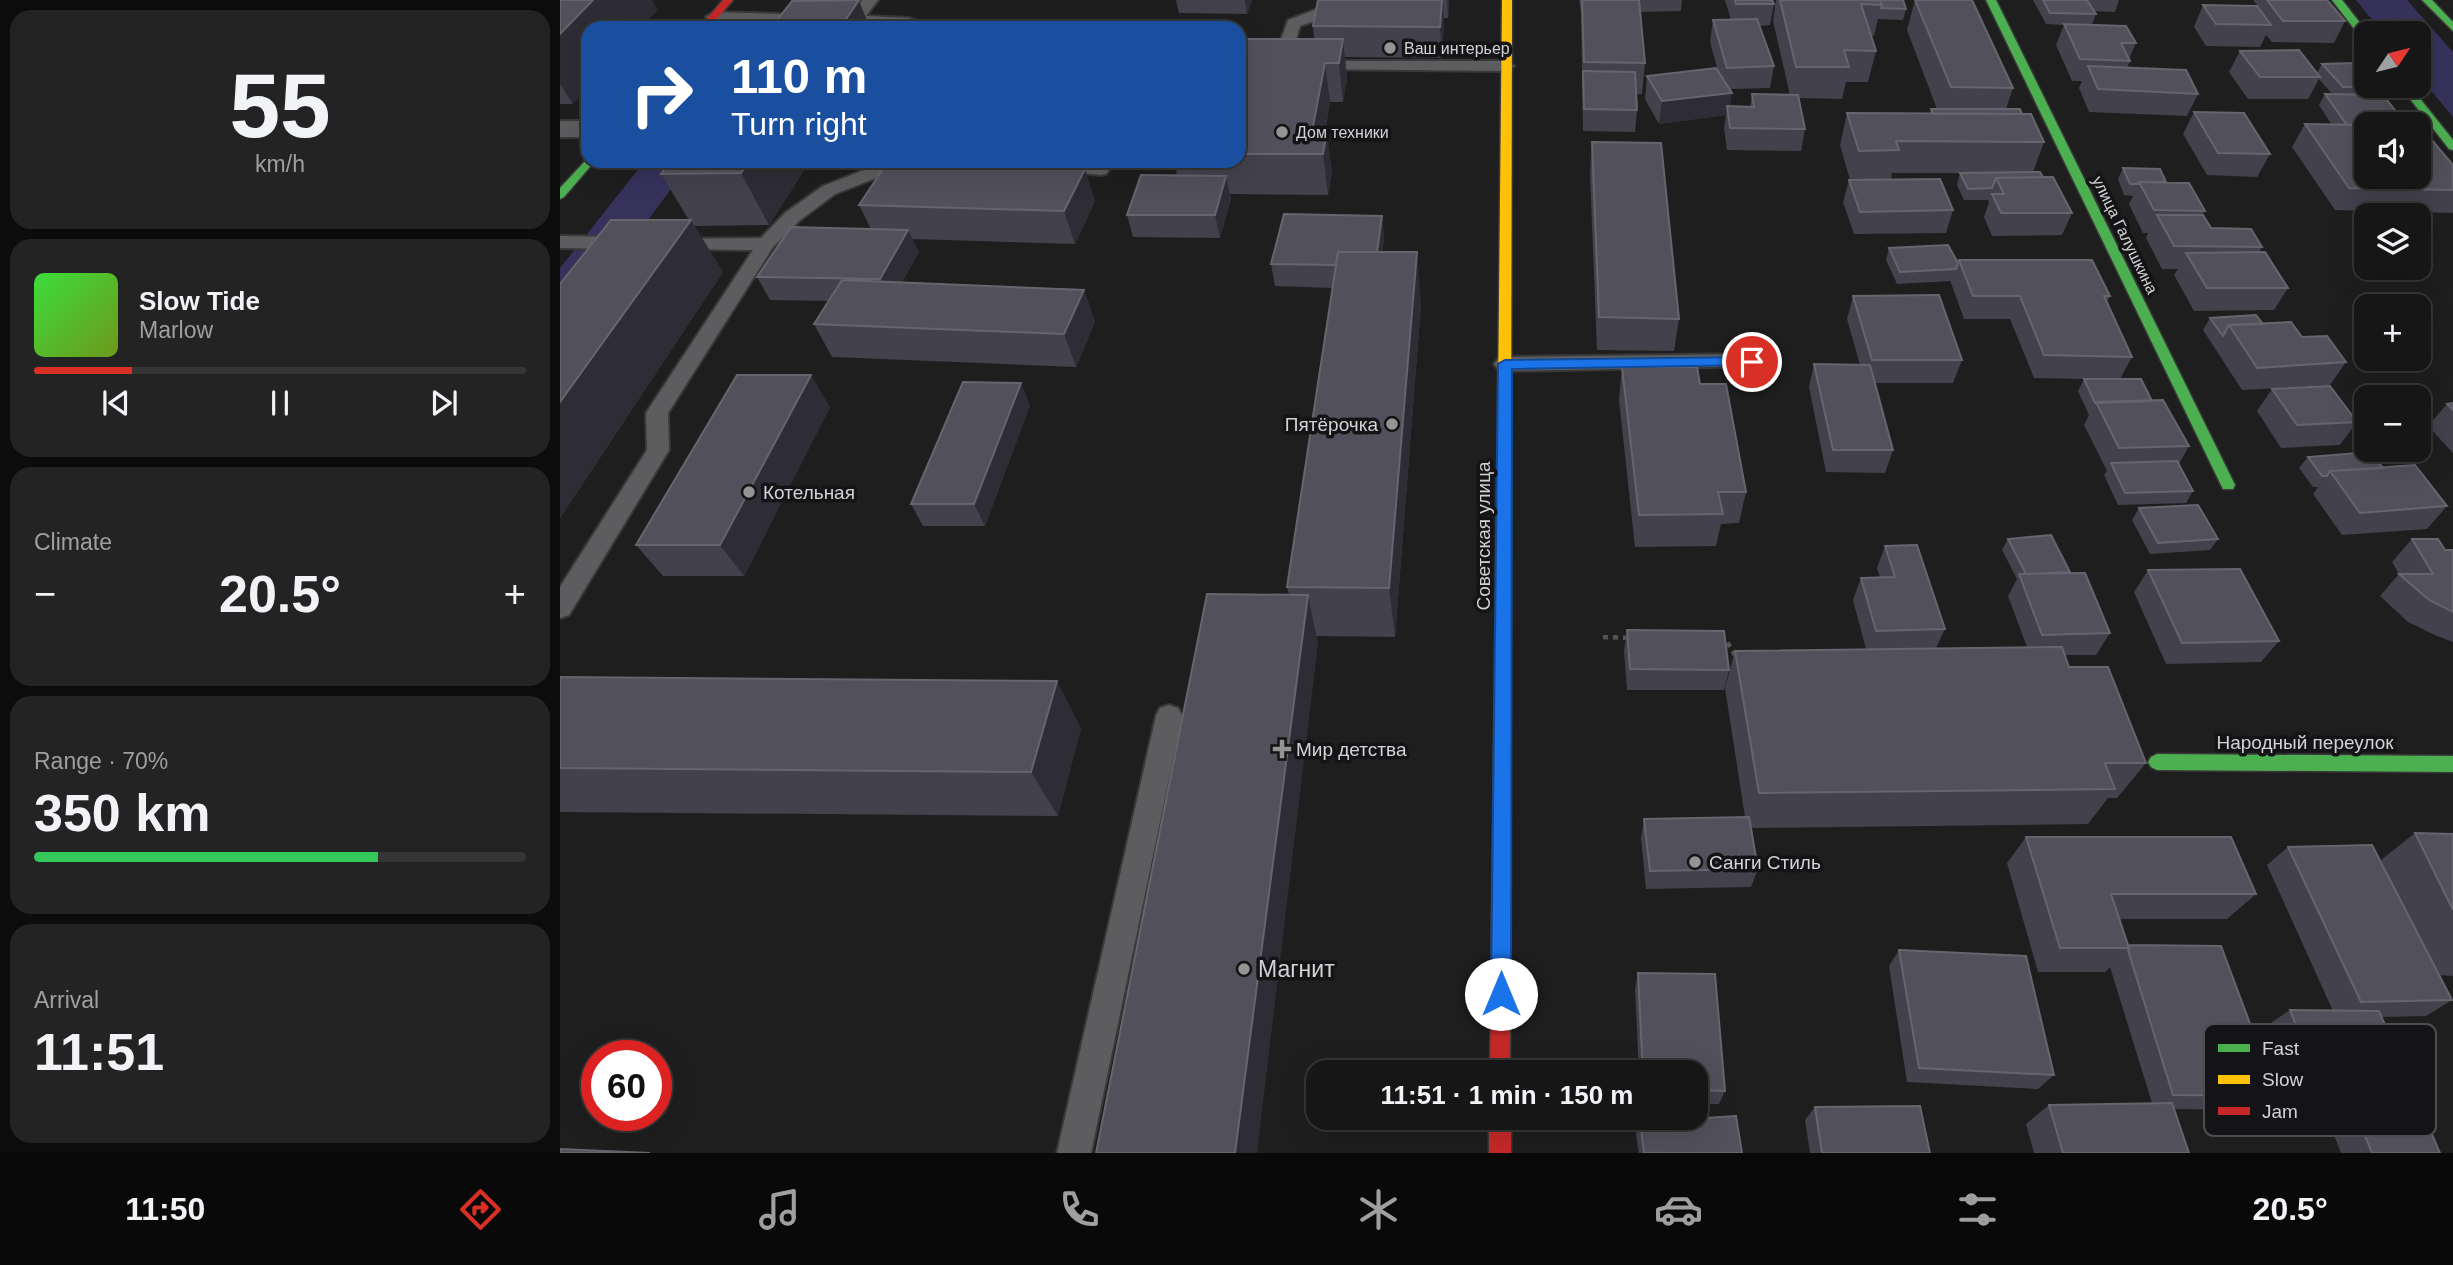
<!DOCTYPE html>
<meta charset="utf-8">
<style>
:root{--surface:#161617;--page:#232324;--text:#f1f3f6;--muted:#9e9fa1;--line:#353536;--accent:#d93025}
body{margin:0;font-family:Arial,sans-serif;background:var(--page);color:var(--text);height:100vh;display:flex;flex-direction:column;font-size:26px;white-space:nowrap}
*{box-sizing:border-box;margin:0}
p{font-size:23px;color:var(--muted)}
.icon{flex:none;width:38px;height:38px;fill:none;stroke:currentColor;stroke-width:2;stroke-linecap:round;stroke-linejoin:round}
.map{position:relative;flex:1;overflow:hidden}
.sheet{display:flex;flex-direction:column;gap:10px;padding:10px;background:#0c0c0d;width:560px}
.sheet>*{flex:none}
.top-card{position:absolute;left:21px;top:21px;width:665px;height:147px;border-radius:21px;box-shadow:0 7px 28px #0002,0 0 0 2px var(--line);background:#1a4fa0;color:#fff;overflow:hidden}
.needle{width:46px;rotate:55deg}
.fabs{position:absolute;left:1794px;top:21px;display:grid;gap:14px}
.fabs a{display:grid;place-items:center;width:77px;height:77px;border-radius:14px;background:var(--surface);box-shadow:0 7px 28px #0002,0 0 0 2px var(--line);font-size:35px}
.speed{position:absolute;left:21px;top:1040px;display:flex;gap:14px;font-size:35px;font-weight:700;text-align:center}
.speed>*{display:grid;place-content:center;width:91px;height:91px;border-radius:50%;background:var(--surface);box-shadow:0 7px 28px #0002,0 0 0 2px var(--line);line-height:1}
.speed .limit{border:10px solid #d22;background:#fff;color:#111}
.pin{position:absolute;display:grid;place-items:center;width:60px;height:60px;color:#fff;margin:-30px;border:4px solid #fff;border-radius:50%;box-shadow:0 2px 7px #0007}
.me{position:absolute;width:77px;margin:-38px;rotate:0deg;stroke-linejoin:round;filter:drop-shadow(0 0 5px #0008)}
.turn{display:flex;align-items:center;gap:24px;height:147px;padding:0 35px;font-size:32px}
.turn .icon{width:91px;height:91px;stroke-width:2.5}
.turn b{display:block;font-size:49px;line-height:60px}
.big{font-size:52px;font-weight:800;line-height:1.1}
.sheet .card{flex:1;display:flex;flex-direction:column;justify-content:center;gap:10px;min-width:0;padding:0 24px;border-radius:21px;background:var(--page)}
.sheet .dial{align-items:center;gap:0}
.dial b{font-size:91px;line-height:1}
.song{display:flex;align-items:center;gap:21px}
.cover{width:84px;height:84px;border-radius:10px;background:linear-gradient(135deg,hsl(120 70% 55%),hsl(80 70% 35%))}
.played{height:7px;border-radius:4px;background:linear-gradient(90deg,var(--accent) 20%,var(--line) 20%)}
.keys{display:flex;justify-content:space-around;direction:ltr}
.heat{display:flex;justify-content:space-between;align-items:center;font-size:38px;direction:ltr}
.charge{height:10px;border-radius:5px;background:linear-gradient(90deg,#34c759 70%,var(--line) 0)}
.trip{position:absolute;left:746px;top:1060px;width:402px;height:70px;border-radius:21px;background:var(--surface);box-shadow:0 7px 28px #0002,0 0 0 2px var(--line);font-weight:800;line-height:70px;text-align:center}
.tabs{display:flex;height:112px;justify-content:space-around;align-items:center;background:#090909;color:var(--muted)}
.tabs .icon{width:49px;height:49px}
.tabs .selected{color:var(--accent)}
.tabs b{font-size:32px;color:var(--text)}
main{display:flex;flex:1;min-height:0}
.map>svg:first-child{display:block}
.green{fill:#36325c}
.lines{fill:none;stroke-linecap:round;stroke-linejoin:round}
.lane-casing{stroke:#393939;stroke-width:4}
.street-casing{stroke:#393939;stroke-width:4}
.fast-casing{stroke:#393939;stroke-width:3}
.slow-casing{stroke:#393939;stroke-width:3}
.jam-casing{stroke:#393939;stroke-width:3}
.path{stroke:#555556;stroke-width:4.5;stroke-dasharray:5 5;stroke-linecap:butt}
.lane{fill:#5d5d5f;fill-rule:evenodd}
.street{fill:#5d5d5f;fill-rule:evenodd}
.fast{fill:#4caf50;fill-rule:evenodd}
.slow{fill:#ffc107;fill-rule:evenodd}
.jam{fill:#c62828;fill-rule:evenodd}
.wall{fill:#43414c}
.shaded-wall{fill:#2e2c34}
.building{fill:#52515b;stroke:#66656e;stroke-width:2}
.route{fill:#1a73e8;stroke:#114b97;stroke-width:2}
.poi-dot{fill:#949495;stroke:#141416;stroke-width:2.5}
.labels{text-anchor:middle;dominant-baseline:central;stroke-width:7;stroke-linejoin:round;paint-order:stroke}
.far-poi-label{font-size:16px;fill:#d3d3d5;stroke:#141416;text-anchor:start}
.far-street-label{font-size:16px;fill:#d3d3d5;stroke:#141416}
.poi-label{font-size:19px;fill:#d3d3d5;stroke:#141416;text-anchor:start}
.street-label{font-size:19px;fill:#d3d3d5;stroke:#141416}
.near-poi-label{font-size:23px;fill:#d3d3d5;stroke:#141416;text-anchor:start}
.key{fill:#141416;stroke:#4d4d4f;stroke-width:2}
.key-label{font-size:19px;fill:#d3d3d5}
</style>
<main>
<section class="sheet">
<div class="card dial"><b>55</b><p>km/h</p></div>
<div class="card">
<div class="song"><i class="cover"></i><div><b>Slow Tide</b><p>Marlow</p></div></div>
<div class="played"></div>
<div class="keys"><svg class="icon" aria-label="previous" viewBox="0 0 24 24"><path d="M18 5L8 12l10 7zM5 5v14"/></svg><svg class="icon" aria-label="pause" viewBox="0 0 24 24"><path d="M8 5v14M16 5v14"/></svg><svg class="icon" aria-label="next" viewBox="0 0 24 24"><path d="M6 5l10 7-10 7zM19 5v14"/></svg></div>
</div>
<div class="card"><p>Climate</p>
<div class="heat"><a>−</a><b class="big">20.5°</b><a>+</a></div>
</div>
<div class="card"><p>Range · 70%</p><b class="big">350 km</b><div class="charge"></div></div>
<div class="card"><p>Arrival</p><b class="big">11:51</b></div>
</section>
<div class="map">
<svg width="1893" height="1153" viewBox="0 0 1893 1153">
<rect width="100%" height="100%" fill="#1e1e1f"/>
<path class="green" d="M1796,0H1847L1893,52V117L1859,76L1858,33H1823Z
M85,161H132L0,338V268Z"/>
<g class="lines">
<defs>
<path id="lane" d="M302,0H318L306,16L348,18L371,25L374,28L154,22L146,17L154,12L290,16Z
M781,0H797L793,7L740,26L728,66L726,69H714L712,66L728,20Z
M755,61H946L954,66L946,71L749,69L747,66L749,63Z
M327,161H352L349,165L275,194L239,221L213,247L108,413L109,450L9,615L0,618V587L87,450L86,413L193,250L114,249L107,247L104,243L107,239L201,238L225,213L263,186Z
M488,161L535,164L537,161H555L546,174L540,175L501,171Z
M0,236L67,237L77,243L67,249L0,248Z
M1192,354L1199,356L1202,361L1199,366L945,371L938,369L934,364L938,359L945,357Z
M609,705L618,708L622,716L531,1153H497L596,716L600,708Z"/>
<path id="street" d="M0,121H28V137H0Z"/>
<path id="fast" d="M1426,0H1436L1675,485L1673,489H1663L1661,485Z
M1772,0H1782L1808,33H1806V40L1802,39Z
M1862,0H1872L1893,22V31Z
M1840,86H1850L1893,140V150L1889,149Z
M28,158V161H35L4,197L0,199V188Z
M1597,754L1893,756V772L1597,770L1591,767L1588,762L1591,757Z"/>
<path id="slow" d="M942,0H952L951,497L944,502L937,497Z"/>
<path id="jam" d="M163,0H173L149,28H139Z
M944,492L951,497L950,1073H930L937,497Z
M929,1118H951V1153H929Z"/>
</defs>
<use href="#lane" class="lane-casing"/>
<use href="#street" class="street-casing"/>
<use href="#fast" class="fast-casing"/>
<use href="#slow" class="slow-casing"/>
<use href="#jam" class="jam-casing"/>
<path class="path" d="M1043,637L1070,638
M1159,640H1166L1176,657"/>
<use href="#lane" class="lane"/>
<use href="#street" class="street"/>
<use href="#fast" class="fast"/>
<use href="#slow" class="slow"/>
<use href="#jam" class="jam"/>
</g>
<path class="wall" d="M0,0H92L97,10L81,28H28L13,104H0Z
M616,0H692L687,14L619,13Z
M758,0H889L888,18H884L882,58L785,57L787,79L783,102H770L765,132L772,172L768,195L670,194L671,199L660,238L573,237L567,215L617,175L614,161H679V39H754L753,26Z
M1019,0H1122L1121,11L1080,12L1085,63L1082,94H1076L1077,110L1075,132L1023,131L1021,12Z
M1165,0H1212L1214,4L1210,25L1199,26L1214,66L1210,88L1170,89V106L1190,107L1192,94L1230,95L1213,21L1216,0H1343L1346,9L1343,20L1318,19L1314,36L1311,35L1316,51L1308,82H1286L1282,99L1239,98L1245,129L1241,151L1167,150L1164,128L1166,115L1099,124L1085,99L1087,76L1158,71L1150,42L1153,20H1171Z
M1355,0L1453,88L1446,109L1462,114L1484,142L1473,172L1483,177L1512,213L1502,235L1432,236L1424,217L1429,202L1428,200H1404L1397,185L1400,173H1332L1331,179L1393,210L1386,233L1294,234L1283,202L1289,180H1290L1280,145L1287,113L1370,114L1371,109H1377L1347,30Z
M1473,0H1559L1555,12L1534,11L1536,14L1532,24L1576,43L1569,59L1570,61L1567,68L1638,94L1627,116L1529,112L1519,88L1522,81H1512L1496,45L1504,25L1486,24Z
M1693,0H1767L1785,21L1774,43L1712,42L1706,35L1700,47L1646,46L1634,27L1643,5L1698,6Z
M1680,51L1757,73L1762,64L1817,87L1812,95L1893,165V213L1775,210L1732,147L1745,124L1772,125L1759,105L1765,94H1772L1759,79L1748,99H1688L1669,72Z
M1634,112L1710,154L1697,177L1647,175L1623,134Z
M1032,142L1119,319L1114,351L1037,350L1030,174Z
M250,161L209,225L134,226L163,272L0,518V284L129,220L101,174Z
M1563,168L1606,182L1645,211L1642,215L1651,228L1702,247L1699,252L1728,288L1714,310L1634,311L1614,275L1618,269H1602L1586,238L1588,233H1583L1569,204L1573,196L1564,195L1558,179Z
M535,201L515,244L352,239L359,252L342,282L524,290L535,322L516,367L272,357L254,324L269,301L210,300L197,277L311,229L299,205Z
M822,216L824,238L822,252L861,304L835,637L756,636L758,644L729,595L727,587L773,288L715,286L711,264Z
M1329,248L1398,263L1399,260L1550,296L1547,302L1572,357L1560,379L1592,401L1629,446L1619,464L1633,491L1626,503L1558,505L1544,475L1547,471L1524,425L1529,415L1518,391L1524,379L1474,378L1450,319H1404L1391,283V281L1337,284L1326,260Z
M1293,296L1402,360L1393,383H1315L1333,450L1325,473L1266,472L1249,387L1254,364L1300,365L1287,319Z
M1650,318L1703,324L1742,337L1786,362L1770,385L1682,390L1643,330Z
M1062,367L1140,384L1186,492L1179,523L1161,524L1156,546L1075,547L1059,400Z
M1712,389L1797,422L1780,445L1721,448L1697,411Z
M1893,403V453L1868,426L1887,404Z
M470,405L425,526H363L351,504Z
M270,407L184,576H103L76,545Z
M1748,457L1823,468L1887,506L1867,529L1782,535L1753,494L1758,487H1753L1739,468Z
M1579,508L1658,539L1650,550L1590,554L1572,520Z
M1448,539L1510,572L1550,633L1536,655H1505L1509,667L1586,763L1557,798H1548L1528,824L1191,828L1198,869L1191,887L1086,889L1081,838L1084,819L1185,817L1165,688L1175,651L1306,649L1293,600L1301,578L1320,577L1317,568L1325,546L1385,629L1376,648L1467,647L1448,596L1457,579L1442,550Z
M1852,539L1885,550H1893V642L1877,636L1848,622L1820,596L1839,574L1832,562Z
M1588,570L1719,641L1701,662L1606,664L1574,592Z
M1067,630L1169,670L1164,690H1067L1064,651Z
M0,677L521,728L498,816L0,812Z
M1855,833L1893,834V976L1880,975L1892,1000L1866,1016L1821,1017L1880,1153H1781L1754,1084H1730L1708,1025L1730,1010L1773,1011L1707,865L1728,847L1838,895L1821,860Z
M1466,837L1696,894L1667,919H1560L1568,945L1717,1096L1694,1110L1614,1109L1629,1153H1474L1466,1124L1489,1105L1592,1103L1550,967L1545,972H1478L1447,863Z
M1339,950L1494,1075L1478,1089L1347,1082L1329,966Z
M1078,973L1165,1091L1159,1104H1136V1073H1079L1075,989Z
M1255,1107L1370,1153H1250L1245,1120Z
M1080,1122L1182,1153H1079L1076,1135Z"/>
<path class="shaded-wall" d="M33,0H92L97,10L81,28H28V88L13,104L0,84V34Z
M292,0H300L299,1L310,28H280Z
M685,0H692L687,14Z
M882,0H883L884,22L882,58L880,27Z
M887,0H889L888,18Z
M783,39L787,79L783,102L779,63Z
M765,63L770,102L761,154L752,131Z
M1172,93L1169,115L1167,106L1166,115L1099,124L1102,101Z
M767,132L772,172L768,195L763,154Z
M189,161H250L209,225L181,173Z
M525,169L535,201L515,244L504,211Z
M666,176L671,199L660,238L655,215Z
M822,216L824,238L817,289L815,266Z
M131,220L163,272L0,518V402Z
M348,230L359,252L331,302L320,279Z
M857,252L861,304L835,637L829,588Z
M524,290L535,322L516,367L504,334Z
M251,375L270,407L184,576L160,545Z
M461,383L470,405L425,526L414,504Z
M748,595L758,644L697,1153H675Z
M497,681L521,728L498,816L471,772Z"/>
<path class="building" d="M0,0H33L0,34Z
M299,0L280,28H211L232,1Z
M758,0H882L880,27L753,26Z
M1022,0H1079L1085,63L1024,62Z
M1175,0H1212L1214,4H1176Z
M1220,0H1320L1322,5L1301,4L1316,51L1284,50L1289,67H1236Z
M1320,0H1343L1346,9L1321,8L1322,5Z
M1355,0H1412L1453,88L1391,87Z
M1483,0H1527L1536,14L1490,13Z
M1707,0H1767L1785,21H1723Z
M1643,5L1697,6L1711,25L1656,24Z
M1197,19L1214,66L1167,68L1153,20Z
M345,24L551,28H342Z
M1504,24L1566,26L1576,43H1561L1570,61L1520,59Z
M679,39H783L779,63H765L752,131L767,132L763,154H679Z
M1739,50L1760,77H1700L1680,51Z
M1795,63L1806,75V86H1816L1817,87H1783L1762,64Z
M1528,66L1626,70L1638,94L1538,89Z
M1156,68L1172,93L1102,101L1087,76Z
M1023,71L1075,72L1077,110L1024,109Z
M1192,94L1238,95L1245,129L1170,128L1167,106L1194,107Z
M1765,94L1823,95L1846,124L1787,125Z
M1371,109H1460L1462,114H1373Z
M1634,112L1684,113L1710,154L1658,153Z
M1287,113L1471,114L1484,142L1336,141L1339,150L1299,151Z
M1745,124L1806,125V177H1858V126L1861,127L1893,165V190L1789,188Z
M1032,142L1101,143L1119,319L1039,317Z
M111,161H189L181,173L101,174Z
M327,163L525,169L504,211L299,205Z
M1563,168L1600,169L1606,182H1579L1578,184H1570Z
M1480,172L1483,177L1436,178L1432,188L1408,189L1400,173Z
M581,175L666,176L655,215H567Z
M1493,177L1512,213H1441L1432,194H1444L1436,178Z
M1380,179L1393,210L1300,212L1289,180Z
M1579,182L1629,183L1645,211L1594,210Z
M724,214L822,216L817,252H778L776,265L711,264Z
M1597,215H1643L1651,228L1691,229L1702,247L1614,246Z
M51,220H131L0,402V284Z
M231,227L348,230L320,279L197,277Z
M1388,245L1398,263L1396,269L1340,272L1329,248Z
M778,252H857L829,588L727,587Z
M1705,252L1728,288H1647L1626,253Z
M1399,260H1532L1550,296H1544L1572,357L1484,355L1460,296H1413Z
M282,280L524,290L504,334L254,324Z
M1379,295L1402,360H1312L1293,296Z
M1696,315L1703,324L1669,325L1663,336L1650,318Z
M1731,322L1742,337L1767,336L1786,362L1697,368L1669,325Z
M1254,364L1310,365L1333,450H1273Z
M1062,367H1137L1140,384H1166L1186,492H1158L1163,514L1079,515Z
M177,375H251L160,545H76Z
M1524,379H1581L1592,401L1535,403Z
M403,382L461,383L414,504H351Z
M1770,386L1797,422L1737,425L1712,389Z
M1603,400L1629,446L1559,448L1536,402Z
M1893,403V410L1887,404Z
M1810,452L1823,468L1770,471L1767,476H1762L1748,457Z
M1617,461L1633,491L1565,493L1551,463Z
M1855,465L1887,506L1800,513L1770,471Z
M1638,505L1658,539L1598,543L1579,508Z
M1491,535L1510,572L1466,574L1448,539Z
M1852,539H1878L1885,550H1893V612L1869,600L1839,574H1873Z
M1357,545L1385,629L1316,631L1301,578L1335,577L1325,546Z
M1680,569L1719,641L1622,643L1588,570Z
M1525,573L1550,633L1482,635L1459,574Z
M647,594L748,595L675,1153H536Z
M1067,630L1164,631L1169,670L1070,669Z
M1502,647L1509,667H1548L1586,763H1545L1555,789L1199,793L1175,651Z
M0,677L497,681L471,772L0,768Z
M1189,817L1198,869L1090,871L1084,819Z
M1855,833L1893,834V910Z
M1466,837H1671L1696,894H1551L1569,948H1500Z
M1812,845L1892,1000L1801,1002L1728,847Z
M1568,945L1661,946L1717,1096L1613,1095L1568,950L1569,948Z
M1339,950L1466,956L1494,1075L1359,1068Z
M1078,973L1155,974L1165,1091L1136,1090V1073H1083Z
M1730,1010L1819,1011L1880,1153H1812L1778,1070H1753Z
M1612,1103L1629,1153H1503L1489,1105Z
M1360,1106L1370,1153H1262L1255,1107Z
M1176,1116L1182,1153H1084L1080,1122Z
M0,1149L90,1153H0Z"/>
<path class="route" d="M1192,357L1197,358V365L952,369L951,994L948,1001L941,1004L934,1001L931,994L938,364L945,360Z"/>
<g class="poi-dot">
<circle cx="830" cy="48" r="7"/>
<circle cx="722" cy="132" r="7"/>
<circle cx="832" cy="424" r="7"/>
<circle cx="189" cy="492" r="7"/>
<path d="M718.5 738.5h7v7h7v7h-7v7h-7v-7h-7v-7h7z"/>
<circle cx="1135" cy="862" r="7"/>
<circle cx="684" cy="969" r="7"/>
</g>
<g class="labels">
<g class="far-poi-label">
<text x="844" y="48">Ваш интерьер</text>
<text x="736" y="132">Дом техники</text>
</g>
<g class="far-street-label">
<text transform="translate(1565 235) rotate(64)">улица Галушкина</text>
</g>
<g class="poi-label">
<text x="818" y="424" text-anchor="end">Пятёрочка</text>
<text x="203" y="492">Котельная</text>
<text x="736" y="749">Мир детства</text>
<text x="1149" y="862">Санги Стиль</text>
</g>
<g class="street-label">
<text transform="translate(923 536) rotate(-90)">Советская улица</text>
<text x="1745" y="742">Народный переулок</text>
</g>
<g class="near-poi-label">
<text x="698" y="969">Магнит</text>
</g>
</g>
<rect x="1644" y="1024" width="232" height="112" rx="10" class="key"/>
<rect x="1658" y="1044" width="32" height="8" fill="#4caf50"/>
<rect x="1658" y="1075" width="32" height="9" fill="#ffc107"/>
<rect x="1658" y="1107" width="32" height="8" fill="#c62828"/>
<g class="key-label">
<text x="1702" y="1055">Fast</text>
<text x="1702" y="1086">Slow</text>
<text x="1702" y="1118">Jam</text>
</g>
</svg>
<div class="fabs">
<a><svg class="needle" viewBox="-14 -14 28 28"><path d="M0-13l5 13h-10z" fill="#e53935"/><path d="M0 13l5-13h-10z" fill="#9e9fa1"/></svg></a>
<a><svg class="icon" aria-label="sound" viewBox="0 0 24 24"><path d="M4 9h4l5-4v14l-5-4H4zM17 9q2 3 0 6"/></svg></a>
<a><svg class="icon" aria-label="layers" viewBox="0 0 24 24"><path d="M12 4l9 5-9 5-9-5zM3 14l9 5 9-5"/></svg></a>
<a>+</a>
<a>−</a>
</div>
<div class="speed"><div class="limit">60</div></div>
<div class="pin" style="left:1192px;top:362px;background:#d93025"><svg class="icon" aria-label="arrive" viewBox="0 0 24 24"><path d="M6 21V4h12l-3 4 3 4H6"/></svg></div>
<svg class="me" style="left:941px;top:994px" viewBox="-20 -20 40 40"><circle r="19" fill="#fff"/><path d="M0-13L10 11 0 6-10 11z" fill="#1a73e8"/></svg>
<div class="trip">11:51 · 1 min · 150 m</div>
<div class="top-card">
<div class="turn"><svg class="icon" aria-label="right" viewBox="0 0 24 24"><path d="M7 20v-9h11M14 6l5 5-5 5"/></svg><div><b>110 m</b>Turn right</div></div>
</div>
</div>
</main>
<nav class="tabs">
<b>11:50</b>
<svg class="icon selected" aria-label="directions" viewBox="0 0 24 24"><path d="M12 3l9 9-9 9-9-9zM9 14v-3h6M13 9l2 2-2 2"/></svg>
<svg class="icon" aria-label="music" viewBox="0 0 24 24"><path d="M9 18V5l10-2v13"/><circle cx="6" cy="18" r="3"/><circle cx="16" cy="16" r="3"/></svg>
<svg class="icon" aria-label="phone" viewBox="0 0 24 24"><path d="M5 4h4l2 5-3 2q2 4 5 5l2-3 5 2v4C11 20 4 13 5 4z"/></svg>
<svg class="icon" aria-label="climate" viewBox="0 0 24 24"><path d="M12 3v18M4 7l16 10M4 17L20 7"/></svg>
<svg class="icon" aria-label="car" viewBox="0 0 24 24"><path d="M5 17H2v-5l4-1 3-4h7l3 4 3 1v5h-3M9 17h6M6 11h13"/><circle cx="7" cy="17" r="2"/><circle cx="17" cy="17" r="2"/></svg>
<svg class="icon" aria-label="filters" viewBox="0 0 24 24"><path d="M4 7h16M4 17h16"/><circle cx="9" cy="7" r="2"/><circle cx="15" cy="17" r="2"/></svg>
<b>20.5°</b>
</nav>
